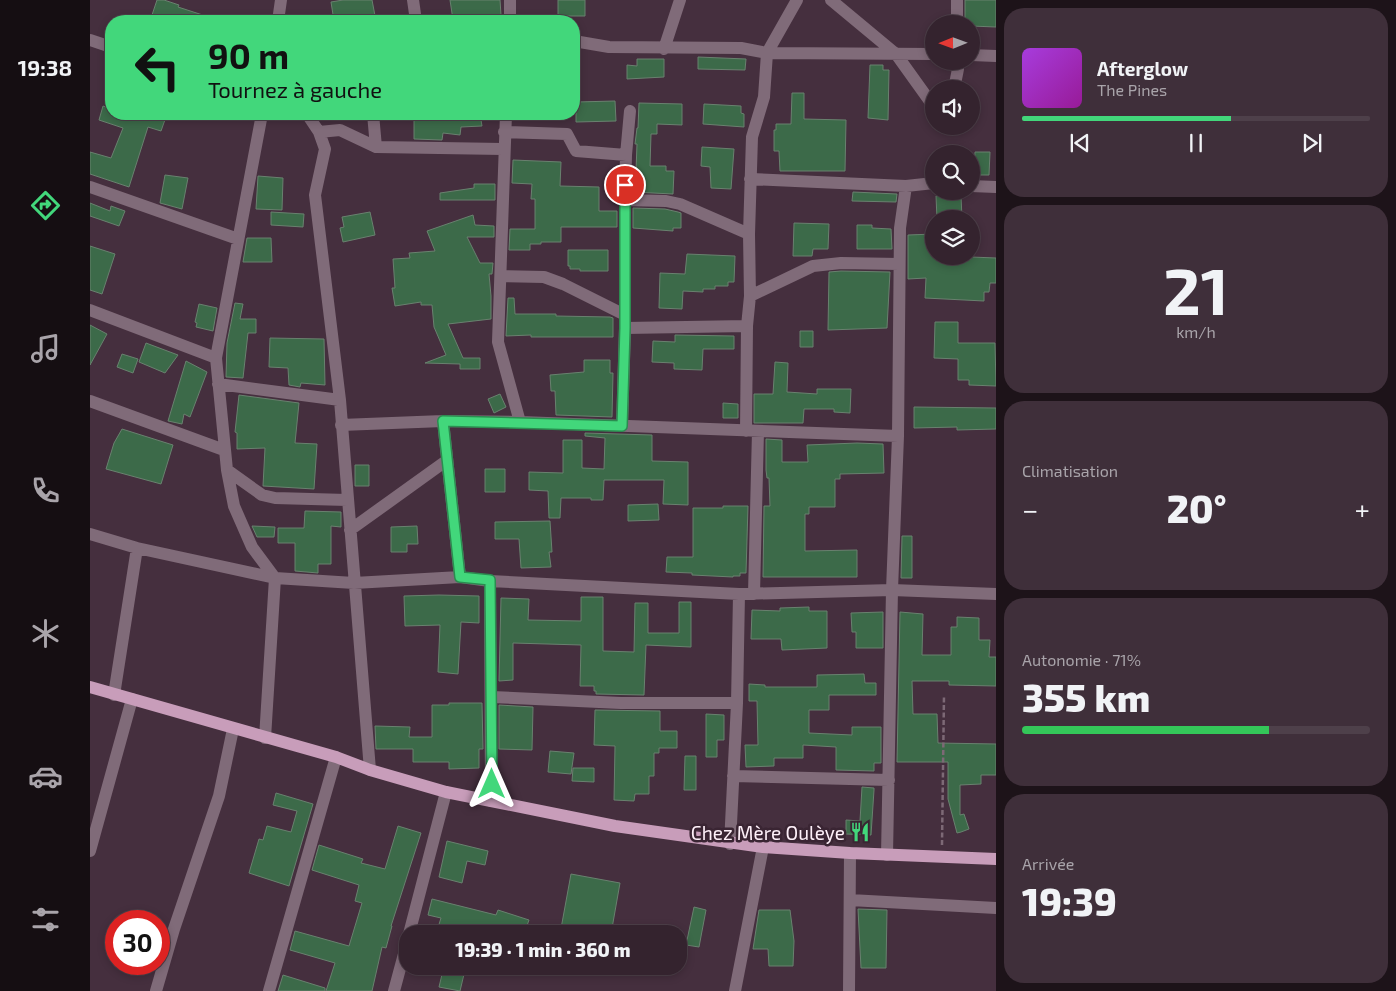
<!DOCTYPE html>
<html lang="fr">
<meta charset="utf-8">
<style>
:root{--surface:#34232e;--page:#3f2f3a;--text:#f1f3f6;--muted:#a9a4aa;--line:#4e404a;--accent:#42d77b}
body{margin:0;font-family:"Exo 2",sans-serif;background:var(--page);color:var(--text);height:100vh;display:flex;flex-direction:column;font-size:19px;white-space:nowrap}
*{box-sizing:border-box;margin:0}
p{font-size:16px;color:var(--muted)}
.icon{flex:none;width:28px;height:28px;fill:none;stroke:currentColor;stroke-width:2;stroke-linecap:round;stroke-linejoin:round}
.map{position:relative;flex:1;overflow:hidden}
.sheet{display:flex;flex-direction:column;gap:8px;padding:8px;background:#1d1319;width:400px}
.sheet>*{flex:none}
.banner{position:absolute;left:15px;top:15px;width:475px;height:105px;border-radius:20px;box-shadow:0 2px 8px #0003,0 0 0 1px var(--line);background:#42d77b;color:#111;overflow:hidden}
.needle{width:32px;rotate:269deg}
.tools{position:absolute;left:835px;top:15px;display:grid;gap:10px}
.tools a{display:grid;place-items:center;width:55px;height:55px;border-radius:50%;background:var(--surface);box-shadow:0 2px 8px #0003,0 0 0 1px var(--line);font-size:25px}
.speed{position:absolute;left:15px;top:910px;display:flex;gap:10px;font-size:25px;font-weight:700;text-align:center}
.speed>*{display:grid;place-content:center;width:65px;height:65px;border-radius:50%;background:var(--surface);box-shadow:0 2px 8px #0003,0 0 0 1px var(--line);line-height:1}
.speed .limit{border:8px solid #d22;background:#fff;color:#111}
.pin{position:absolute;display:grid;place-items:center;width:42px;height:42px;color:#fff;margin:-21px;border:2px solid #fff;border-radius:50%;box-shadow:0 1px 5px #0007}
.me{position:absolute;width:55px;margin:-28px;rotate:0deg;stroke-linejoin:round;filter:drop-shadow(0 0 4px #0008)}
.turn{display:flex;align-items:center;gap:18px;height:105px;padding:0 20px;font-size:22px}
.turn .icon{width:65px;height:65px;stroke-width:2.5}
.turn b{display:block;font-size:35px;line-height:42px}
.big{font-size:38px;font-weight:800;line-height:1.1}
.sheet .card{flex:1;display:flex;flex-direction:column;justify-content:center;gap:8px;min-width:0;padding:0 18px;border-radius:20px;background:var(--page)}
.sheet .dial{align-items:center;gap:0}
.dial b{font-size:65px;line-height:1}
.song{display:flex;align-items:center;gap:15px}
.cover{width:60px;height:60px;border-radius:8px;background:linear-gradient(135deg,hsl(280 70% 55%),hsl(300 70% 35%))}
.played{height:5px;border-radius:2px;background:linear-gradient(90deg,var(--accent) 60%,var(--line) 60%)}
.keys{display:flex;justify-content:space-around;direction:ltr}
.heat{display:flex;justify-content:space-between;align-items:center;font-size:28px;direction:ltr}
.charge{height:8px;border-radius:4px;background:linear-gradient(90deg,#34c759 71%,var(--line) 0)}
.trip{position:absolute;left:309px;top:925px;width:288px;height:50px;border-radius:20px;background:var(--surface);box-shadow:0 2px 8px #0003,0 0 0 1px var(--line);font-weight:800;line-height:50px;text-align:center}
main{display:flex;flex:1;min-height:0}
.menu{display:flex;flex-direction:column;width:90px;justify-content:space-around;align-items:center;background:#150e12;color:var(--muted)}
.menu .icon{width:35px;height:35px}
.menu .selected{color:var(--accent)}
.menu b{font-size:22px;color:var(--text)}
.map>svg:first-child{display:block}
.building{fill:#3c6a49;stroke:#69816f}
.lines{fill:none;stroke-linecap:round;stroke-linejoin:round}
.path{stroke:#7d6976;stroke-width:2.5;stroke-dasharray:5 2.5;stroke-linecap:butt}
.minor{stroke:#806b79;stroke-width:12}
.primary{stroke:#c89dba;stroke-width:12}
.route-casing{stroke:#2b8c50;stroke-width:12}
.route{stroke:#42d77b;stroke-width:9}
.labels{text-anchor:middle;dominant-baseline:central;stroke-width:5;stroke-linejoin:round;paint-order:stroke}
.poi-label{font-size:19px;fill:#fef0f9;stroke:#3a2533;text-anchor:end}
</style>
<main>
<nav class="menu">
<b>19:38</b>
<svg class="icon selected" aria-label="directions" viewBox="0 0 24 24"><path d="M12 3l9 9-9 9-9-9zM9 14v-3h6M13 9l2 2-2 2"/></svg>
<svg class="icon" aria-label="music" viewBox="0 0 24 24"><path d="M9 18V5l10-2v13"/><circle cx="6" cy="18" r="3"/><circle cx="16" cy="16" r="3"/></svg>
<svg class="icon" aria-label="phone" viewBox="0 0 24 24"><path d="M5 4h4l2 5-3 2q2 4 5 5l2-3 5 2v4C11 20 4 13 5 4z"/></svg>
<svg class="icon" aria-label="climate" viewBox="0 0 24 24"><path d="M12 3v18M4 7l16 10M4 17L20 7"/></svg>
<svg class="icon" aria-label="car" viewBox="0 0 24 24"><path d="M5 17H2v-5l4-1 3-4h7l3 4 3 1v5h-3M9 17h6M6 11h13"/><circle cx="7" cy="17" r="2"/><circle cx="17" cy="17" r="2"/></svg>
<svg class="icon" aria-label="filters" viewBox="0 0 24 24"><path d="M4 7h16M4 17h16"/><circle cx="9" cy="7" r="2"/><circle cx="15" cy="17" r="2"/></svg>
</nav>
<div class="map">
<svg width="906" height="991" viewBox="0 0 906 991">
<rect width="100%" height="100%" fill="#452f3e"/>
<path class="building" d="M67,0H74L89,5L88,7L125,19V21H60Z
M253,0H282L286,21H244L241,2Z
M360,0H410L411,15L389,16V20H363Z
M468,0H495V16H468Z
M875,0H906V27L881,26V24H875Z
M608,57L656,59L655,70L608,69Z
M547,59H574V77L537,79V65L547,66Z
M780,65H793V70H799L798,120L778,118Z
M702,93H714V119L756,120L755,171H690L689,151H684V130H686V124H701Z
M525,101L526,121L486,122V102Z
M549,103L592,104V125L567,124V134H561L560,166H576V171H584L583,194L543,192L544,171H546L547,144H545L547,128H548Z
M614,104L651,106V113L654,114V127L613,124Z
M13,106L21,109V114H77L71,131L58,127L39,187L0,174V152L21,158L33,128L9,120Z
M324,114H390L392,126L371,127L370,135L353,133L352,140L324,139Z
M612,147L644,149L641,189L621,188L620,167L611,166Z
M885,152H900L899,175H884Z
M423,160L471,162L470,186L509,187V211H527V227H471V242H451V244H440V250H419L420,229H445V199H441L442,184L422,183Z
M75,175L98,178L92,209L70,203Z
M168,176L193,178L192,210L166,209Z
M384,184H405V200H350V193L384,188Z
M763,192L807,194L806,202L762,201Z
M871,195L872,219H847L846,196Z
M0,203L20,211L21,206L35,211L29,226L0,216Z
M543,208L575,209L588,212L591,213V228H583V231L543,228Z
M181,212L214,214L213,227L181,225Z
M280,212L285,235L253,242L250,228L254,227L252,217Z
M383,215L385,225L404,226V237H377L390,263H403L402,274H399L401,296V319L358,324L373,358H390V369H370V364L335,363L356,355L344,327L342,305H331V302L305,306L302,288H305L303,259L320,258L319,253L345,251L337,231Z
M704,223L739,224L738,249H723L722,256H703Z
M767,225H782V228L801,229L802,249H767Z
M844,234V257L881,259V257L906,258V283H900L899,292H894V301L835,298L836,278L818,279V235Z
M157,238H181L182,262H153Z
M0,246L25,254L12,294L0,290Z
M478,250H518V271H490V269H480V266H478Z
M597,254L645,256L644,282H638V286H625V289H613V292L593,291L592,309L569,308L570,273L595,274Z
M751,271L800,272L797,328L738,330L739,272Z
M418,298H424L425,314H466V316L520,317L523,318V337H441V335L416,336Z
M145,303L153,304L150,319H166V333H158L153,378L136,377L137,343Z
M109,304L127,308L123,331L106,327L107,323L105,322Z
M845,322H868V343H905L906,386L879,385V380H868V359L844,358Z
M0,325L17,334L0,365Z
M710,331H723V347H710Z
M585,335L644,336V349H613L612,370L584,369V363L562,362L563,341L585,342Z
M180,338L234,339L235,385L211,383L210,387L199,385L198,368L179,367Z
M56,343L88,355L75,373L49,362Z
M32,354L48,359L43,373L27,367Z
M494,360H520V373H523L522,417L466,415L465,391H461L460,375L494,372Z
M96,361L117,372L100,417L94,414L92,424L78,421Z
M685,362L698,363L697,392L727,394V389H761L760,413L744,412V409H714L713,423H664V394H683Z
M410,394L416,407L404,413L398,399Z
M149,395L209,403L205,443L227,444L224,489L173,486L175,448L147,449V433L145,432Z
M633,403L648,404V418H633Z
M824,407L906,408V429L867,430V427L824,428Z
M32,429L83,445L71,484L16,469L24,443Z
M495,433L562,435V461L598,462V505L573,504L574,480H514L513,500H501V498H471L470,518H459L458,491L439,490V472L473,473V440H492V468L514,469L515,438L495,436Z
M676,439L692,440V462H718L717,445L767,443L793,444L794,473L750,474V479H745V507H719V514H715V551L767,550V577H673L674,506H680L679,478H677L676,470Z
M265,465H279V486H265Z
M395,469H415V492H395Z
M568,504L569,520L538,521V505Z
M633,506H658L656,573H650V576H643V577L602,575V573L576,572L577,557H603V508H633Z
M215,511L251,512V527L241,526V564H228V573L205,571V543H188V528H214Z
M460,521L462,552H459L461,567L431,568L429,539H405V522Z
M162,526L185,527L184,537H167Z
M327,526L328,544H317V552H301V527Z
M812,536H822V578H811Z
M349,595L389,596V623L371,622L368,674L348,672L350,625L315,626L314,596Z
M491,597H513V651L544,652L545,603H558V633H589V602H601V647L556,645L554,695L506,694V691H504V686H490L491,645L423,643V680L409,681L411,598L439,599L438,620L491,621Z
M719,607V611H737V648L692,650L691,639H661L662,610L690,611V608Z
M793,612V648H766V632H762L761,613Z
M810,612L833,614L832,655H861V627H867V617L889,618V640H900L899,657H906V686L859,685V681H822L823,714H847L848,743L906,744V775H891V784L870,785V815L874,814L879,829L871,832L867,833L858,799V762H807Z
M774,674L775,683H786V695H739V710H719V733L762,735V727H791V763H784V771L746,770V747L713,745V758H684V766L656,767L655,745H668L667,701H659V684L675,685V687H727V675Z
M359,703H392L393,749H389V768L359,769V762H323V749H286L285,726L320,727L319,737H342V705H359Z
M409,705L443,707L442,750L409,749Z
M505,710L570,711V731H587V748H569V753H564V776H559V794H545L544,801L524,800L525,746L504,745Z
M616,714L634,715V740H627V757H616Z
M460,751L484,753L481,774L458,772Z
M595,756H606V790H594Z
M483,768H504V782L482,781Z
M772,787L784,788V790L781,835L756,834V820L770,821Z
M186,793L223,804L199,886L159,873L169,839L173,840L177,826L201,832L207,811L183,805Z
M308,826L331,833L301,926H302L296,948L292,947L282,991H236L245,963L200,950L205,931L259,946L272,903L265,901L269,885L222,870L229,845L273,859L271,863L295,869Z
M357,841L398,851L395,865L377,861L372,883L349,877Z
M481,874L530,883L521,934H470Z
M342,899L406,915L408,910L439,920L434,934H346L351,918L338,915Z
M604,907L616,910L609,947L596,945Z
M768,909L797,910L796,968H771Z
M669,910H700L704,941L703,966H679L678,949H663Z
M354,966L375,970L370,991L349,987Z
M193,975L235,988V991H188Z"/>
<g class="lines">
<path class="path" d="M852,845L854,695"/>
<path class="minor" d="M323,0L326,21
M741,0L806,54L844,107
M188,21L191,0
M420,21V0
M867,24V0
M0,40L21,47
M484,41L519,47L651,48L677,53L844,54
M574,49L590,0
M881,55L906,56
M864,89L868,69V61
M172,114L126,358L137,470L144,506L162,547L185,578L175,738
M217,114L229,132L250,130L286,147L413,149
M283,114L286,147
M416,114L408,342L430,422
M229,132L235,149L225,195L250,400L280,770
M414,132L477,134L486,151L536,155L540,111
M660,179L816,186L844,183
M881,186L906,187
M0,187L148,239
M535,200L576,201L590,204L659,234
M412,276L454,277L473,284L535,315
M660,296L723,266L751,263L809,264
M0,310L126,358
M535,328L657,326
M128,384L250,400
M0,401L134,450
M353,421L370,577
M251,425L353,421L430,422L808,436
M532,426L535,328V200L536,155
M656,431L657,326L660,296L659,234L662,137L674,97L677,53L707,0
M137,470L172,495L185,498L257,500
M260,530L356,461
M0,534L47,548L185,578L264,583L370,577L400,581L649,594L802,590L906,594
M400,581L401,801
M664,594L668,431
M24,695L47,548
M402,697L531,703H647
M643,776L799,780
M640,844L647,703L649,594
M0,851L42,699
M797,855L802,590L808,436L810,228L816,186
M760,900L906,908
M319,934L356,792
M66,991L84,929L129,796L143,729
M179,991L246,757
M304,991L318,939
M645,991L673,847
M759,991L760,853"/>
<path class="primary" d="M0,687L246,757L280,770L356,792L525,826L673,847L760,853L906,859"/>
</g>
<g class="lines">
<defs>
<path id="route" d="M402,784L400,580L370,577L353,421L532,426L535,328V185"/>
</defs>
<use href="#route" class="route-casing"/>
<use href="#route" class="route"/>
</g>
<defs>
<symbol id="restaurant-bare" viewBox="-9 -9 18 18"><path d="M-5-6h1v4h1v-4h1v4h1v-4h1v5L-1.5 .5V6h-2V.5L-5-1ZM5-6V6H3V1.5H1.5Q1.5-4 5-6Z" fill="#42d77b" stroke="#3a2533" stroke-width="2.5" paint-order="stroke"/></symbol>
</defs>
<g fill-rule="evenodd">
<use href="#restaurant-bare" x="756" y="818" width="28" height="28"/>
</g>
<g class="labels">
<g class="poi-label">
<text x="755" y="832">Chez Mère Oulèye</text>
</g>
</g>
</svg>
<div class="tools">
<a><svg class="needle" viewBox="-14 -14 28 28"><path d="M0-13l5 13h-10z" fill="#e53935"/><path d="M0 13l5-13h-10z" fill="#a9a4aa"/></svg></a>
<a><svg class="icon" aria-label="sound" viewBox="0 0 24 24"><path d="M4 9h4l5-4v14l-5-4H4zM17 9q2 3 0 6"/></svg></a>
<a><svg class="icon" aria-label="search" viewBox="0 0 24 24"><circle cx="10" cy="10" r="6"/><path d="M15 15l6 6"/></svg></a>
<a><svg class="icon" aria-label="layers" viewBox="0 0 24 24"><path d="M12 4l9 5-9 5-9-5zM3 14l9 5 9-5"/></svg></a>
</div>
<div class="speed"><div class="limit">30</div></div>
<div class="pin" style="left:535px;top:185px;background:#d93025"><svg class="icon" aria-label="arrive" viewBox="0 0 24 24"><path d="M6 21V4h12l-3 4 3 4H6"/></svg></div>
<svg class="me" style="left:402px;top:784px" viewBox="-20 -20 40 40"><path d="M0-17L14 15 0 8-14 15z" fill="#42d77b" stroke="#fff" stroke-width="4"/></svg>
<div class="trip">19:39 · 1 min · 360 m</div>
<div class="banner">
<div class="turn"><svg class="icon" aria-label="left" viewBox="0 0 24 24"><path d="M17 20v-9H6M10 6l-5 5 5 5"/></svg><div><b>90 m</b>Tournez à gauche</div></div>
</div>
</div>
<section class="sheet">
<div class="card">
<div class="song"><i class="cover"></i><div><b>Afterglow</b><p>The Pines</p></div></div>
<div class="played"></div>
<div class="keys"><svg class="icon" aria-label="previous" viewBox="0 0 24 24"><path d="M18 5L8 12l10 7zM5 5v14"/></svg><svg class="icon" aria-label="pause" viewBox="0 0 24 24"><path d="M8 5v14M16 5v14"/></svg><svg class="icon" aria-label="next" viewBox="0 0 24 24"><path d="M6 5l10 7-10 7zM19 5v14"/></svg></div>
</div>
<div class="card dial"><b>21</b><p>km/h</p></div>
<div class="card"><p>Climatisation</p>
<div class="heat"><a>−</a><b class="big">20°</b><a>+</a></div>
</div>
<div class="card"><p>Autonomie · 71%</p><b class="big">355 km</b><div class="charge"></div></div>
<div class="card"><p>Arrivée</p><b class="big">19:39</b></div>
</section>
</main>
